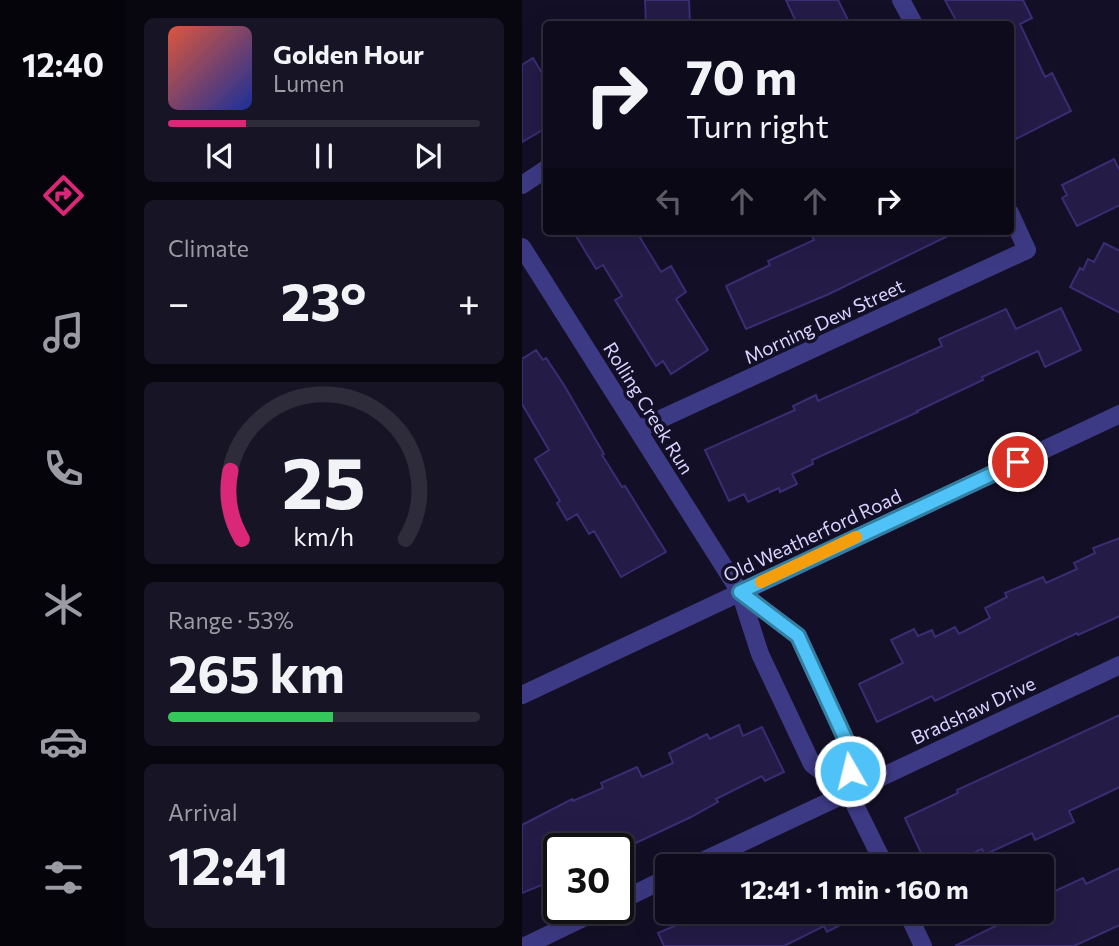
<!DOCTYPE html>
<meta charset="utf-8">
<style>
:root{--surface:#0e0b1c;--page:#171425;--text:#f1f3f6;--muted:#9b9ba3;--line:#2e2b3b;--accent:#db2777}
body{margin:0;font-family:Commissioner,sans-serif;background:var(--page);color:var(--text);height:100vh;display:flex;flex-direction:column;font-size:26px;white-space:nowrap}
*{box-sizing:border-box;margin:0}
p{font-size:23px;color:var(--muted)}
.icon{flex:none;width:38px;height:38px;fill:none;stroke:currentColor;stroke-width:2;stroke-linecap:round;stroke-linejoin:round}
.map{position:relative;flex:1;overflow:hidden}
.drawer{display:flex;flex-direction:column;gap:18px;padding:18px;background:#08060f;width:396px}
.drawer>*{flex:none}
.guide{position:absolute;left:21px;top:21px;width:471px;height:214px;border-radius:7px;box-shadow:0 7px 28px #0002,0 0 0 2px var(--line);background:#0e0b1c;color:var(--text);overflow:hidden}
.speed{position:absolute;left:21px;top:833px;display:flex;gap:14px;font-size:35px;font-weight:700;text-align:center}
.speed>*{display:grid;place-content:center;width:91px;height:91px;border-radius:50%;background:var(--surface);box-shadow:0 7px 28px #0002,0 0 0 2px var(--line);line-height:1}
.speed .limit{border:4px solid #111;border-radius:10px;background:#fff;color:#111}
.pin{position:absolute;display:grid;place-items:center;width:60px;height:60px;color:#fff;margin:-30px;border:4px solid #fff;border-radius:50%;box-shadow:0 2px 7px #0007}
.me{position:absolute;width:77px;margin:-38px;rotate:352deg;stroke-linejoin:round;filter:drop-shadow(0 0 5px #0008)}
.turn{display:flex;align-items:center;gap:24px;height:147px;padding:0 28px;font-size:32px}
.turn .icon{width:91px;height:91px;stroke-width:2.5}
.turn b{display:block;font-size:49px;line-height:60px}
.lanes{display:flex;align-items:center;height:66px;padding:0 28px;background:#0003;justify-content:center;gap:35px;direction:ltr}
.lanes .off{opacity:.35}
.big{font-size:52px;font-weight:700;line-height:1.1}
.drawer .widget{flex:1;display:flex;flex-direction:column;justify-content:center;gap:10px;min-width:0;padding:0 24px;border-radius:10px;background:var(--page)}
.drawer .dial{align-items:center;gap:0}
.dial svg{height:182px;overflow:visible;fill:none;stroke:var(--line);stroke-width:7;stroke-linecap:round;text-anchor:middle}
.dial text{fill:var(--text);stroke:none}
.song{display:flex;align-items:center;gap:21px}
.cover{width:84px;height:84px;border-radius:10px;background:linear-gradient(135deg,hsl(10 70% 55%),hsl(230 70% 35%))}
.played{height:7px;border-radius:4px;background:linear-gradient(90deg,var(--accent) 25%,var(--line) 25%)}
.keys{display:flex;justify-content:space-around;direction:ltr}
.heat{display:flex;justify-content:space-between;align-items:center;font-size:38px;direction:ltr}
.charge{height:10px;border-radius:5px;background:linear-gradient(90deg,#34c759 53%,var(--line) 0)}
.trip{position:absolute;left:133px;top:854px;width:399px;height:70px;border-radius:7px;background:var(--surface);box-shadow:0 7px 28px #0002,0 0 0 2px var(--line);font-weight:700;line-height:70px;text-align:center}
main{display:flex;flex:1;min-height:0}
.tab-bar{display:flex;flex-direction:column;width:126px;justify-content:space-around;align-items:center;background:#06040b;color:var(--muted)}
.tab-bar .icon{width:49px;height:49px}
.tab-bar .current{color:var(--accent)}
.tab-bar b{font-size:32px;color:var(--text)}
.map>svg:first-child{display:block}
.building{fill:#241b47;stroke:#3b2d73;stroke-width:2}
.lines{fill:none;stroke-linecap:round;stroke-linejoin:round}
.minor{stroke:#3d3a85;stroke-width:18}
.tertiary{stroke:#3d3a85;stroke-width:18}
.route-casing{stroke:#337fa1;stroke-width:18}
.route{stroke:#4fc3f7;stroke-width:12}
.slow{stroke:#f59e0b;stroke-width:12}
.labels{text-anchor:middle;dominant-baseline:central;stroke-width:7;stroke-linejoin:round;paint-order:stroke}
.street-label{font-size:19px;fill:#d9d4ff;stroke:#130f26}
</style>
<main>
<nav class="tab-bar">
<b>12:40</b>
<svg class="icon current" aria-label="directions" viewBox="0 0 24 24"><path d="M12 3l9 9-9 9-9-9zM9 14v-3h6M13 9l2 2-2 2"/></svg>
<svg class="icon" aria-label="music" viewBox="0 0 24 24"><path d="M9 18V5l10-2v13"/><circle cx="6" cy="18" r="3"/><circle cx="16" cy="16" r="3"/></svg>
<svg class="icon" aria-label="phone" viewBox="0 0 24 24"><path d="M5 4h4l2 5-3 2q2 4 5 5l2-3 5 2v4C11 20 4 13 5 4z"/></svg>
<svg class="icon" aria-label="climate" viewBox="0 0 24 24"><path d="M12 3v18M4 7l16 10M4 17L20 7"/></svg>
<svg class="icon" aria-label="car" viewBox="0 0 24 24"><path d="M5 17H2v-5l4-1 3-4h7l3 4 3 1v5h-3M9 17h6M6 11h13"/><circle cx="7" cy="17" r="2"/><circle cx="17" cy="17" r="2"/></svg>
<svg class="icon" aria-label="filters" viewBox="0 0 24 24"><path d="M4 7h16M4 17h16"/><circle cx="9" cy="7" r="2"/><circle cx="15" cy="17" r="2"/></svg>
</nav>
<section class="drawer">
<div class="widget">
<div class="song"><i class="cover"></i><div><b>Golden Hour</b><p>Lumen</p></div></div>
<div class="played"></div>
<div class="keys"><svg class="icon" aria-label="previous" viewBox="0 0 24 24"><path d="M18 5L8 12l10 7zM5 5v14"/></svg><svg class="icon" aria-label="pause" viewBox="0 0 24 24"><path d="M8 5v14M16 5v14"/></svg><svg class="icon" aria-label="next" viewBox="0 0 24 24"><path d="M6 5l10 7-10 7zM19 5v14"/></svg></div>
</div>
<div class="widget"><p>Climate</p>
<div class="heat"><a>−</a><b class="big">23°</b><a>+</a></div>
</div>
<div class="widget dial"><svg viewBox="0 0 100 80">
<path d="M14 69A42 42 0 1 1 86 69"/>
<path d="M14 69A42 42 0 0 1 9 39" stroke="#db2777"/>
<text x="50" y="56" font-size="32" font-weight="700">25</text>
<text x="50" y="72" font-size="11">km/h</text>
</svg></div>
<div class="widget"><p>Range · 53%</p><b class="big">265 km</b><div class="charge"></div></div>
<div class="widget"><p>Arrival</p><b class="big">12:41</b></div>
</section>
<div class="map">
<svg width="598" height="946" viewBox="0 0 598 946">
<rect width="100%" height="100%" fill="#130f26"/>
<path class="building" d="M123,0H167L168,24H124Z
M264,0H316L328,24H275Z
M423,0H501L510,18L498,24L523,77L530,73L549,111L494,139L488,128V24H436Z
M11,58L24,80V128L0,142V65Z
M592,159L598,171V205L555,226L540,198L545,195L540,185Z
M51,231H114L139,272L149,266L164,292L154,299L186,350L149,374L141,361L134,366L93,300L100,296L81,265L74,269Z
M300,231H436L307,294L224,329L204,286L248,265L246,261L292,240L290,236Z
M582,243L598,251V313L548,287L558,268L561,270L566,259L572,262Z
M539,308L559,350L523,367L516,351L460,377L461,380L395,411L396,412L290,460L291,464L270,474L275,484L258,492L257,488L226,502L222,494L207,501L183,450L273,410L271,406L294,395L296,401L420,346L417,339L484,309L494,329Z
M14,350L21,360L24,358L42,385L82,454L80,455L100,487L103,486L144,552L99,577L72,531L67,534L55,514L45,520L35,503L38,501L13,459L27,450L0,404V359Z
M598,538V616L556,635L555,633L413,701L410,696L355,722L337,684L381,663L369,640L392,629L396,636L410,630L413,637L433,627L437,634L468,618L463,608L485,597L483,593L521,577L524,583L555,569L552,563L573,553L571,548Z
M598,715V787L547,811L552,822L513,840L510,833L462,855L460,849L424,866H405L383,818L436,793L435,790Z
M217,725L221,736L240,727L262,772L243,781L240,776L194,799L196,802L169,817L101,849H37V878L0,893V825L50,799L51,801L81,788L79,783L115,767L120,777L151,763L147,753L185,734L188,739Z
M598,868V925L552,946H433L494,916L491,912H520V897L561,878L564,884Z
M184,912H332L317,919L320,924L305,932L302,926L262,946H142L136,933Z"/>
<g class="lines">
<path class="minor" d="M379,0L392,24
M0,185L24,169
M0,247L218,592L238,654L290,764L326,791L329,751L276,636L218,592
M117,429L505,250L488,213
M326,791L363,866
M170,866L598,665
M96,902L145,878
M385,912L401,946
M3,946L82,908"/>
<path class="tertiary" d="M0,695L598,414"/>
</g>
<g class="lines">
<defs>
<path id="route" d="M328,771L329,751L276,636L218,592L496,462"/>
</defs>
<use href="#route" class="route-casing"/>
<use href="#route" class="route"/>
<path class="slow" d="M239,582L334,537"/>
</g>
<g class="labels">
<g class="street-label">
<text transform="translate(302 321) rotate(-25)">Morning Dew Street</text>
<text transform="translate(127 408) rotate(58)">Rolling Creek Run</text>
<text transform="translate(290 535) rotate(-25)">Old Weatherford Road</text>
<text transform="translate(451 710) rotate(-25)">Bradshaw Drive</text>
</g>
</g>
</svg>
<div class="speed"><div class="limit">30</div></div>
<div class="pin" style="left:496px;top:462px;background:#d93025"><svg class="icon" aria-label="arrive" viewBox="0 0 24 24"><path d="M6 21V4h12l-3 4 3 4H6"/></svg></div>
<svg class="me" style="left:328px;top:771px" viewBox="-20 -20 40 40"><circle r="17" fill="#4fc3f7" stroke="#fff" stroke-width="3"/><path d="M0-11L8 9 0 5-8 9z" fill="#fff"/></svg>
<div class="trip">12:41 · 1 min · 160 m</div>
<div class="guide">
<div class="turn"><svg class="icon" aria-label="right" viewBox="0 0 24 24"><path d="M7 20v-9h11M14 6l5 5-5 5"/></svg><div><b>70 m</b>Turn right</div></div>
<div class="lanes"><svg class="icon off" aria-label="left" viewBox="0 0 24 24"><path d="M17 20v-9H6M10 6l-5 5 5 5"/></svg><svg class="icon off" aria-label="ahead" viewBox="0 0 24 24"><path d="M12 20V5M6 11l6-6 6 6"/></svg><svg class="icon off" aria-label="ahead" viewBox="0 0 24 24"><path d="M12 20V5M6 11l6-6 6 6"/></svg><svg class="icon" aria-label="right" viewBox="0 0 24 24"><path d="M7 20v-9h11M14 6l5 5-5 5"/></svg></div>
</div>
</div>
</main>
